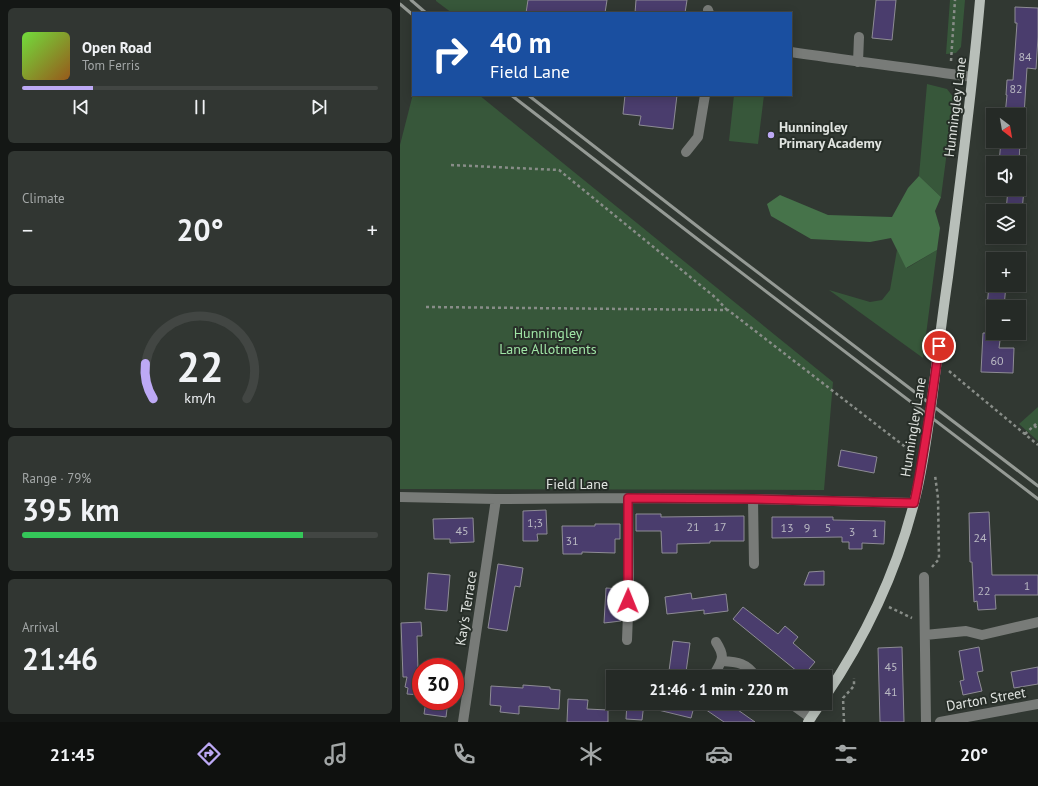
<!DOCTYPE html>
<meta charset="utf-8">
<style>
:root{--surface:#252a26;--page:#313632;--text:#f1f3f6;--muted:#a3a7a7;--line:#424643;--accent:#bda9f5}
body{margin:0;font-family:"PT Sans",sans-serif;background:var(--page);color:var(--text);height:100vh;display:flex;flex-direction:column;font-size:15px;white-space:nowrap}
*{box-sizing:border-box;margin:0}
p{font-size:13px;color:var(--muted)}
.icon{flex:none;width:22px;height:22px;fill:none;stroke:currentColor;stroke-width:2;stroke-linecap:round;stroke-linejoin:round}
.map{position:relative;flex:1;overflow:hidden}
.panel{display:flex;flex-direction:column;gap:8px;padding:8px;background:#141715;width:400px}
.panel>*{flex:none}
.banner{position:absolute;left:12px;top:12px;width:380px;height:84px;border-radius:0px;box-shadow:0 2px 10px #0003,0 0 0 1px var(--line);background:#1a4fa0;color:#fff;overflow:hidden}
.needle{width:26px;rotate:149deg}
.tools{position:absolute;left:586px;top:108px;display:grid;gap:8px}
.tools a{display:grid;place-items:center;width:40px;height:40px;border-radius:0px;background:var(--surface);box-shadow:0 2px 10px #0003,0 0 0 1px var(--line);font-size:20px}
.speed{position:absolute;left:12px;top:658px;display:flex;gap:8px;font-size:20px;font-weight:700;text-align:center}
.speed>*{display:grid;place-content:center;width:52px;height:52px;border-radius:50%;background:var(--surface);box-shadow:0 2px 10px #0003,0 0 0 1px var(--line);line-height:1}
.speed .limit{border:6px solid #d22;background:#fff;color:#111}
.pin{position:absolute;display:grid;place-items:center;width:34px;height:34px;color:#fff;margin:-17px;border:2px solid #fff;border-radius:50%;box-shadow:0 1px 4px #0007}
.me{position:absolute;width:44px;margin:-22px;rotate:1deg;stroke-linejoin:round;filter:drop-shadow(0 0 3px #0008)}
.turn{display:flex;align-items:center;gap:14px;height:84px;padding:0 12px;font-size:18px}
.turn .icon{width:52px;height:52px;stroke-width:2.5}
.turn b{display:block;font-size:28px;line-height:34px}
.big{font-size:30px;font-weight:800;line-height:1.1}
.panel .tile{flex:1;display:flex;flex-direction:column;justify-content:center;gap:6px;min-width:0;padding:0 14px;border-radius:6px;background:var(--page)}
.panel .dial{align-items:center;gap:0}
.dial svg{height:104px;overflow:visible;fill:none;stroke:var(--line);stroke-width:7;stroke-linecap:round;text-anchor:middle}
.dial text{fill:var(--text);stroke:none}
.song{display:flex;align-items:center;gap:12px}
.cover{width:48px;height:48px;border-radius:6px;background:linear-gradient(135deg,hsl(100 70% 55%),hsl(30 70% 35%))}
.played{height:4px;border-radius:2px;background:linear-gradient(90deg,var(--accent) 20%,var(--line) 20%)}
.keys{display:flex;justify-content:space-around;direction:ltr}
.heat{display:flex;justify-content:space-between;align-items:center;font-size:22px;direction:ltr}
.charge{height:6px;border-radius:3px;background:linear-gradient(90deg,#34c759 79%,var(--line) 0)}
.trip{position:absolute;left:206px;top:670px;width:226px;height:40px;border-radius:0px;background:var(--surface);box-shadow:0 2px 10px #0003,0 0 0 1px var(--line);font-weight:800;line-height:40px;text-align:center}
.tabs{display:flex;height:64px;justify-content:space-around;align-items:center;background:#0f110f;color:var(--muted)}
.tabs .icon{width:28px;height:28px}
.tabs .current{color:var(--accent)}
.tabs b{font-size:18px;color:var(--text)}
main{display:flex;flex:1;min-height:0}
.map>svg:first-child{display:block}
.green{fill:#37573a}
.forest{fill:#46734a}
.building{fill:#4a3d6d;stroke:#8e8c95}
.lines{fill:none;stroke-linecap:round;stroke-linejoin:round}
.path{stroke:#888d88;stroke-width:2.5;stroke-dasharray:3 3;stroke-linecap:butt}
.minor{stroke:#787b78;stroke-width:10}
.major{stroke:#b8bfb9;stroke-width:10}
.rail{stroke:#959a95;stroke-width:3}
.route-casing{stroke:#92132f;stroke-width:10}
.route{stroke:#e11d48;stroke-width:7}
.poi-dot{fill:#bda9f5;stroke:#272e28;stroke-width:1.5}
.labels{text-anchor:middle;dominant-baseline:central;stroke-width:4;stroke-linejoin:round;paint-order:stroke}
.number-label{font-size:12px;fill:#babac3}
.street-label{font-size:14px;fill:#e0e4e0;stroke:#272e28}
.poi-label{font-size:14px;font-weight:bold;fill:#e0e4e0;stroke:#272e28;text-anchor:start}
.park-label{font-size:14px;fill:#9fe4a5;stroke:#272e28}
</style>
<main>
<section class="panel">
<div class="tile">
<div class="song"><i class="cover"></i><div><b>Open Road</b><p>Tom Ferris</p></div></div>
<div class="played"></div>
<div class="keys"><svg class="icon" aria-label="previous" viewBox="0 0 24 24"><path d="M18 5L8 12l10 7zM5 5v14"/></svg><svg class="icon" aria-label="pause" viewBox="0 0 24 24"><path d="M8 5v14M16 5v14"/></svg><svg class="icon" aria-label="next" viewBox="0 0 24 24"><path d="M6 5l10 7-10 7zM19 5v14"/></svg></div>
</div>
<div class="tile"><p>Climate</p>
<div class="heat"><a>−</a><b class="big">20°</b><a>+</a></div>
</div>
<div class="tile dial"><svg viewBox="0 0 100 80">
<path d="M14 69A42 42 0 1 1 86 69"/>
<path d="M14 69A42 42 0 0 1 8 42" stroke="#bda9f5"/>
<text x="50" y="56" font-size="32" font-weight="700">22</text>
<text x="50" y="72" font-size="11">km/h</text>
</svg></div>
<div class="tile"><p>Range · 79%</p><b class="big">395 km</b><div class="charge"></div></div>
<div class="tile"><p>Arrival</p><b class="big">21:46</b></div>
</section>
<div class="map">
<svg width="638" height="722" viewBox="0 0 638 722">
<rect width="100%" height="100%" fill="#313832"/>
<path class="green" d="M36,0H128L126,13H52L36,1Z
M550,0H565L561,47L556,53L546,54Z
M527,84L547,89L554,98L541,197L519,176Z
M13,94V95H79L433,382L424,490L0,489V145Z
M334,95H364L358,144L329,141Z
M497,250L507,268L537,250L523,358L429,290L470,302L482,300L490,290Z
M638,407V441L619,424Z"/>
<path class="forest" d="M519,176L541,197L535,211L540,228L537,250L506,268L491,238L470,242L411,239L371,216L367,204L380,195L428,215L492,217L508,188Z"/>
<path class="building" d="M128,0H207L205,13H126Z
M236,0H287L285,13H235Z
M476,0H496L492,40L472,38Z
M615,7L638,8V37L636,69L627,68L624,115H605L607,95H606L607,80H613L617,23H615Z
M225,95H277L273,129L239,125L241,116L223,114Z
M601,141H620L619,163H599Z
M608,189H624L622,211H606Z
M589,285H606L604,307H587Z
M583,333H601L599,348H614L613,373L581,372Z
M441,450L477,457L474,473L438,466Z
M146,510L147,534H137L138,541H123V511Z
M589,512L592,575H638V595H595L596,609L578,610L577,601L574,602L572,562H570L569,513Z
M236,514H261V517L344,516V541H310V543L277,544V553H262L261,531H236Z
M372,517H433V520L485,521L484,544L462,543V549H449V542H442V537L372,538Z
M73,518L74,542L50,543V539H34L33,519Z
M195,524H220V539H215V553L182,552V554H163L162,526H195Z
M98,564L123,568L120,587L115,586L107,631L88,628Z
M424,571V585H404L409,572Z
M28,573L50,575L47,611L25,609Z
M206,588L222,589L221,621L204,623Z
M291,593L292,599L326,594L328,611L304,614V610L267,614L265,597Z
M343,607L378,634L385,626L398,637L393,643L415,662L403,676L333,619Z
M21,622L22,636H17L18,670H21V695L7,694L8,688L5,687L7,677H3L1,623Z
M273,641L290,643L286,672L269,671Z
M502,647L504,722H480L478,648Z
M579,647L583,671L577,672L582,691L563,695L560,681L564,680L559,651Z
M638,667V684L614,688L611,672Z
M123,685L150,687V689L160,690L159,709L119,706V714L100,712L101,706L90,705L91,686L123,688Z
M168,699L188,700L187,709L208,710V722H167Z
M26,701H48L46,717L24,714Z
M227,703H244L242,720L226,719Z
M251,703H295L291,718L250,708Z
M296,703H328L355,722H324Z"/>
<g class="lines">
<path class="path" d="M551,61L555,0
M51,165L159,170L316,298L327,310
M26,307L328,310L508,449L512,451
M549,371L638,445
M634,426L638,428
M625,434L638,422
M532,567L539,559L538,498L535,475
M489,607L512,618
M444,722L443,698L454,686V678"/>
<path class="minor" d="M308,10L309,13
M391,52C451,61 512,68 572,77
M458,62L459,37
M286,152L298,137L305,95
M0,497L96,499L228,498L353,499L514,503
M353,499L354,564
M524,577L526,722
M525,635L566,631L582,635L638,622
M227,640L229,588L228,498
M322,661C338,662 347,663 356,677
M315,673C323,659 325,656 316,642
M390,703L411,718
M63,722L96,499
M540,722L638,704"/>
<path class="major" d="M425,697C465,638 496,573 514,503C523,470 527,434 532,400C537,359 542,318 548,277C560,185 572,93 580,0
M408,722L421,703"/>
<path class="rail" d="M11,0L26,13
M0,4L13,15
M111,95L300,241L638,499
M128,95L306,233L638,486"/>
</g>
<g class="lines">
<defs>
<path id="route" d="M228,601V498L353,499L514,503C525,451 532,399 539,346"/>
</defs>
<use href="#route" class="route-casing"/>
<use href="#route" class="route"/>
</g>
<circle class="poi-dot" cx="371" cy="135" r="4"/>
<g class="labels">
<g class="number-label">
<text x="625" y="56">84</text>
<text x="616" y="88">82</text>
<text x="597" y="360">60</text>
<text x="135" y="522">1;3</text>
<text x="293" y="526">21</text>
<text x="320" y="526">17</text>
<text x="387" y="527">13</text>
<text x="407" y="527">9</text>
<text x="428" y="527">5</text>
<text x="62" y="530">45</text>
<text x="452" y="531">3</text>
<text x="475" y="532">1</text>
<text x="580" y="537">24</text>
<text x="172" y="540">31</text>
<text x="627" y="585">1</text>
<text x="584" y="590">22</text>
<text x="491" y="666">45</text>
<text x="491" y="691">41</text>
</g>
<g class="street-label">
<text transform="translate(555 107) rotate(-83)">Hunningley Lane</text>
<text transform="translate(513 427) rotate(-81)">Hunningley Lane</text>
<text x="177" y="484">Field Lane</text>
<text transform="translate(66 608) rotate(-81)">Kay's Terrace</text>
<text transform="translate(586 699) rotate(-10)">Darton Street</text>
</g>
<g class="poi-label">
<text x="379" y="127">Hunningley<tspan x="379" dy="16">Primary Academy</tspan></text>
</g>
<g class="park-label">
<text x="148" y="333">Hunningley<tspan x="148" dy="16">Lane Allotments</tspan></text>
</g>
</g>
</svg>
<div class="tools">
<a><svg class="needle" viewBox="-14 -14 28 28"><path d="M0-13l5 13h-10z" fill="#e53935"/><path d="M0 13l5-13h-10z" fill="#a3a7a7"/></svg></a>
<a><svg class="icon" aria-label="sound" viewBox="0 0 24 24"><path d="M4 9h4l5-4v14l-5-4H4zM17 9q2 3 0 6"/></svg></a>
<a><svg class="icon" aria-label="layers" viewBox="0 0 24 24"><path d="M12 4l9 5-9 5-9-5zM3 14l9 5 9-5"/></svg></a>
<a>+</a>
<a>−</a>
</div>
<div class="speed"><div class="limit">30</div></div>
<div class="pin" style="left:539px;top:346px;background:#d93025"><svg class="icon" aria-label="arrive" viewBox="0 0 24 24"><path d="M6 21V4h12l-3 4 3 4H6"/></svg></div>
<svg class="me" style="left:228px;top:601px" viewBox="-20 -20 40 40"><circle r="19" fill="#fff"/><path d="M0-13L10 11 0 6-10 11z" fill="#e11d48"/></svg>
<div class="trip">21:46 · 1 min · 220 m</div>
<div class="banner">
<div class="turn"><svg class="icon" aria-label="right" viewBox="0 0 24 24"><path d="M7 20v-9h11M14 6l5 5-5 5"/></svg><div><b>40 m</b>Field Lane</div></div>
</div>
</div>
</main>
<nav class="tabs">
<b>21:45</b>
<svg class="icon current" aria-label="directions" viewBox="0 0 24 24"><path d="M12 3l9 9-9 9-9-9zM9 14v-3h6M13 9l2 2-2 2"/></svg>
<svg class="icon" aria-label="music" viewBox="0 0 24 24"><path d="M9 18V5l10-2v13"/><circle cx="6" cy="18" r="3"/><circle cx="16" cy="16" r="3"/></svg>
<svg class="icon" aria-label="phone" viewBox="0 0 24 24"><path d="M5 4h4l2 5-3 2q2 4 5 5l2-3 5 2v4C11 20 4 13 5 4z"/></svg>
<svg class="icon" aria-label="climate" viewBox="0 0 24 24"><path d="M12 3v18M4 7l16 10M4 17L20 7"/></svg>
<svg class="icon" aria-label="car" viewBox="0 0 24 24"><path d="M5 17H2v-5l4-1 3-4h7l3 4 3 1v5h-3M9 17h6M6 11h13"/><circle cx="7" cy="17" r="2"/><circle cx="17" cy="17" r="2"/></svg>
<svg class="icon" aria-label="filters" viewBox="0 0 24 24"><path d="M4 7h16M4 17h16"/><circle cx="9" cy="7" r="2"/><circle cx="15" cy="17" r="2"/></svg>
<b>20°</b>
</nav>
